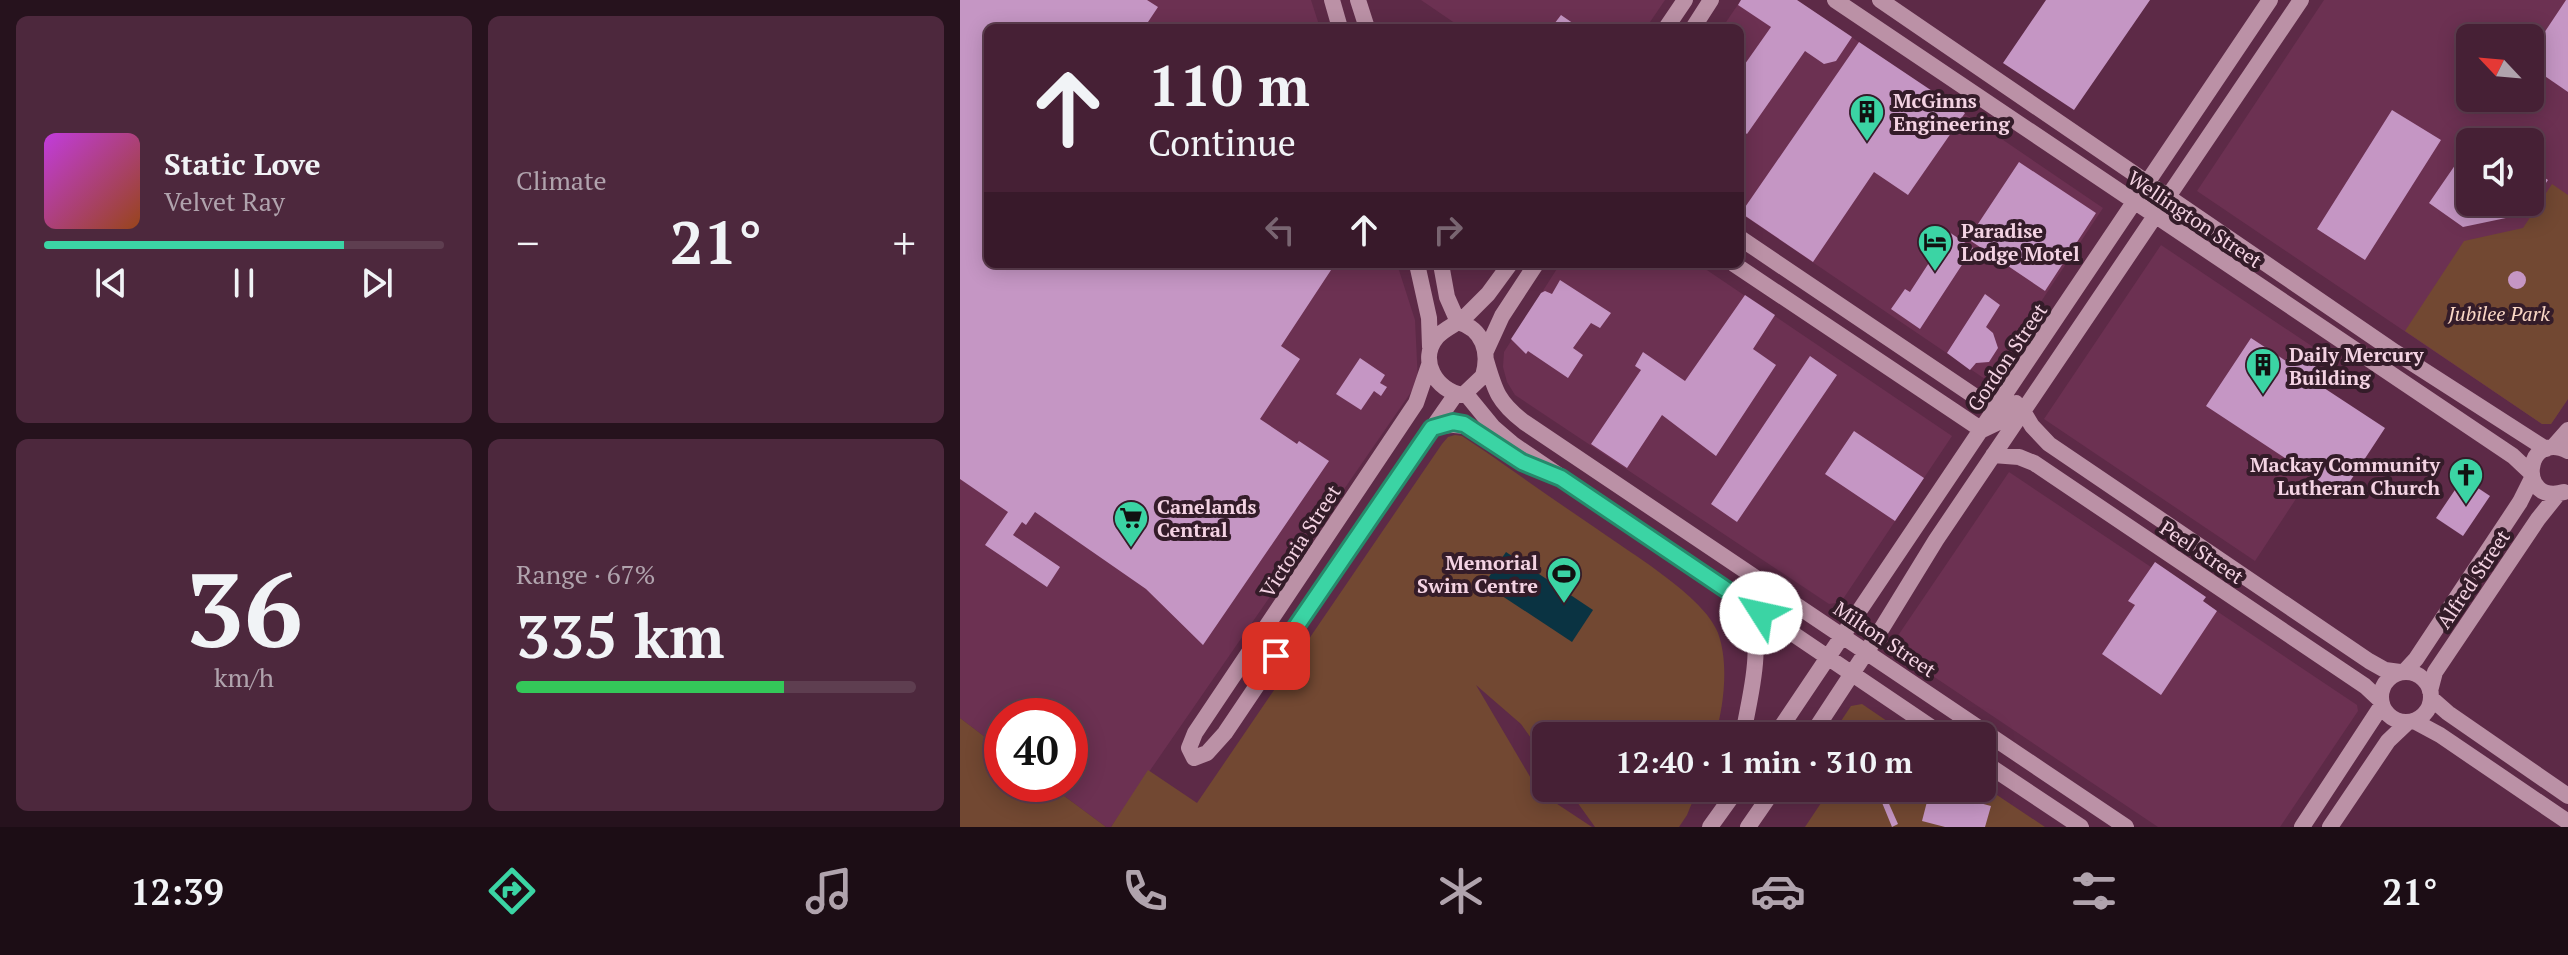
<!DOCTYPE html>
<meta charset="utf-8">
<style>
:root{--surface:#462035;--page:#4d283d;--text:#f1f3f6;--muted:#b0a3ad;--line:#5e3e50;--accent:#3bd4a4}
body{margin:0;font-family:"PT Serif",serif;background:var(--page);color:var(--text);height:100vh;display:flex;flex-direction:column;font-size:30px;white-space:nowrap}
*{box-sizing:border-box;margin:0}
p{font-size:26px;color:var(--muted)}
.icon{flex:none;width:44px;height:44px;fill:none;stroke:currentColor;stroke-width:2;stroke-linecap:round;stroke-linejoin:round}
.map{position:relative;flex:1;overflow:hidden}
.side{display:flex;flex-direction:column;gap:16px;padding:16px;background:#26121d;width:960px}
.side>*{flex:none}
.banner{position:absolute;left:24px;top:24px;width:760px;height:244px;border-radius:12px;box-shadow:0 4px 20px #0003,0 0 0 2px var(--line);background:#462035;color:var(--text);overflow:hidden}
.needle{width:52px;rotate:296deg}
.buttons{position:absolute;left:1496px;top:24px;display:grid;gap:16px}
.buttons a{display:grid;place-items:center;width:88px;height:88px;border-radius:12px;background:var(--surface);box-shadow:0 4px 20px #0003,0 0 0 2px var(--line);font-size:40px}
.speed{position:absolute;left:24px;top:698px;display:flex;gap:16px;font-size:40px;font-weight:700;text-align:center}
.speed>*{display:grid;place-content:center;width:104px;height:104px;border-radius:50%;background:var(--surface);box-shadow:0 4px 20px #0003,0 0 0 2px var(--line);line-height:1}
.speed .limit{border:12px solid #d22;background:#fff;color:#111}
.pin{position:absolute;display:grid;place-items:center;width:68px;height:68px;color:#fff;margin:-34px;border-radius:16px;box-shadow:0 4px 12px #0006}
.me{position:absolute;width:88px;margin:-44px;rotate:305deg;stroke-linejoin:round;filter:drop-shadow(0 0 6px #0008)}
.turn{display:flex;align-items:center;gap:28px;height:168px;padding:0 32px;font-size:36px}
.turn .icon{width:104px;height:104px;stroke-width:2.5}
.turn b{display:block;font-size:56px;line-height:68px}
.lanes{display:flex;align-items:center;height:76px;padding:0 32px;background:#0003;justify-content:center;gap:40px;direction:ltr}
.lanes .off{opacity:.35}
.big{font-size:60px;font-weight:800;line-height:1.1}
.side .widget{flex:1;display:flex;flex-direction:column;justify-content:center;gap:12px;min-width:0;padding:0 28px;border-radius:12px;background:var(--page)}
.side .dial{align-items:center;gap:0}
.dial b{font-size:104px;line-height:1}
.song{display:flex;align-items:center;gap:24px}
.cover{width:96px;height:96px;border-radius:12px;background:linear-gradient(135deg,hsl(290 70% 55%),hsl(20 70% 35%))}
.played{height:8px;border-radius:4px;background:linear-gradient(90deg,var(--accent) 75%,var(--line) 75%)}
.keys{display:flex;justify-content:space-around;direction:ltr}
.heat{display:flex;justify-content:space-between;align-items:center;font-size:44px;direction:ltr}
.charge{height:12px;border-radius:6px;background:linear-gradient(90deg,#34c759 67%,var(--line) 0)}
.side .tiles{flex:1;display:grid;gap:16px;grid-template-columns:repeat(2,1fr)}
.trip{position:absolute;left:572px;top:722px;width:464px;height:80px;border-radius:12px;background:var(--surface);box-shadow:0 4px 20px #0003,0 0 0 2px var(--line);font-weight:800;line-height:80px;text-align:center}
.tab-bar{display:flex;height:128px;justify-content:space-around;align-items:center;background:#1c0d15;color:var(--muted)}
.tab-bar .icon{width:56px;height:56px}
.tab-bar .current{color:var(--accent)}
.tab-bar b{font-size:36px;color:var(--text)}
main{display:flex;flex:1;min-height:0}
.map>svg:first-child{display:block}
.built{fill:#6c3152;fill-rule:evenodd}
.green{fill:#724832}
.water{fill:#0a3342}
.building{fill:#c596c4}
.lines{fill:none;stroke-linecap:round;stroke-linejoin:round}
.secondary{stroke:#bb91a6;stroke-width:16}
.route-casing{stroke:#268a6b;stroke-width:20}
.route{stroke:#3bd4a4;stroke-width:14}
.labels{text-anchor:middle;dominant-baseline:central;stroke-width:8;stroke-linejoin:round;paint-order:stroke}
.poi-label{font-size:20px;font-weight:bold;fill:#f4d3e3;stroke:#341c29;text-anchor:start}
.street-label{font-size:20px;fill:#f4d3e3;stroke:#341c29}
.park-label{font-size:20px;font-style:italic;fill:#fad7c6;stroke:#341c29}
</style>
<main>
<section class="side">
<div class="tiles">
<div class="widget">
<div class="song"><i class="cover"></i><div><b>Static Love</b><p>Velvet Ray</p></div></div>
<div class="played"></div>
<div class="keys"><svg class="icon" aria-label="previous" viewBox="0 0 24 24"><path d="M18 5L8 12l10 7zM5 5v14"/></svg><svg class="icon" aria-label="pause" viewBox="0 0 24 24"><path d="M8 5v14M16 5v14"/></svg><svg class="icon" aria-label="next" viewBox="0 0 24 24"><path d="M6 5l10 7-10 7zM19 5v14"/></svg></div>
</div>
<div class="widget"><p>Climate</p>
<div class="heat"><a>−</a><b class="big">21°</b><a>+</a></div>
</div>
<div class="widget dial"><b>36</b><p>km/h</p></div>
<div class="widget"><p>Range · 67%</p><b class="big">335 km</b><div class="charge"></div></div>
</div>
</section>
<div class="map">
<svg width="1608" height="827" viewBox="0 0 1608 827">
<rect width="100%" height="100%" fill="#5d2a47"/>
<path class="built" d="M0,0H351L360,28H28V264H437L455,320L458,382L151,827H146L88,784H110V716H42V750L0,718Z
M461,0H705L686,28H502Z
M781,0H837L1143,208L1033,374L1025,379L780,213V28H762Z
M1364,0H1608V399L1591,424H1582L1237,191ZM1510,38H1570V98H1510ZM1510,142H1570V202H1510Z
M1201,245L1377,363L1317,452L1351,476L1295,561L1084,419Z
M600,264H738L992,436L881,602L869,604L555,395L547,382L543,367L544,352Z
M1049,472L1397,705L1398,711L1320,827H1198L937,652L935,640Z"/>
<path class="green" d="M1592,184L1608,195V399L1591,424H1582L1445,331L1504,241L1563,228Z
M495,435L502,436L526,452C563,478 600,504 637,529C669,552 745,597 758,633C769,663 764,706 755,736H586V759L561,724L516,685L579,792L632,827H151L188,770L237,803L482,444L488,437Z
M902,704L949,736H871L891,706Z
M0,718L42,750V784H88L146,827H0Z
M1022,785L1085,827H845L871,788H1022Z
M607,788H738L727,815L719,827H635Z"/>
<path class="water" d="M546,552L633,610L612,642L524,584Z"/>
<path class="building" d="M0,0H187L198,7L184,28H28V264H375L321,346L340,359L300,419L337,444L339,441L369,461L243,645L186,589L75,512L66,525L62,522L53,535L100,567L87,587L25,545L48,512L0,479Z
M781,0H837L892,37L876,61L864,64L845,51L787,134L780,129V71L811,27L778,5Z
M1086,0H1190L1114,110L1043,63Z
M1606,0H1608V92L1570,66V54Z
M601,15L620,28H591Z
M899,42L1005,113L948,195L914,172L853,262L781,213Z
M1432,110L1481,140L1405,260L1357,229Z
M1500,158L1510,162V202H1570V168L1588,180L1565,214L1503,227L1469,203Z
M1059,162L1136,213L1085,291L1008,239Z
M989,232L1013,248L960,329L931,309L945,289L950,292Z
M1548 280a9 9 0 1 1 18 0a9 9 0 1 1-18 0Z
M600,280L651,313L640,328L631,323L613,348L623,355L608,378L568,351L566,354L551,339L581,293L585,291L592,294Z
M1025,294L1040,305L1026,327L1033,333L1038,348L1029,362L1016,363L1010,370L987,353Z
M785,295L815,315L793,349L816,365L756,456L702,415L667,468L631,444L681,370L675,366L683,352L725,381Z
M1291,338L1326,361L1332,351L1369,375L1361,386L1425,428L1381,495L1246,406Z
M850,356L877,375L777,522L751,504Z
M400,358L425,375L420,383L427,387L421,396L414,391L401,410L376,394Z
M894,431L964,478L935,521L865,474Z
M1503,478L1530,496L1503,536L1476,518Z
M1195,562L1246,597L1243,601L1257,611L1201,695L1142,654L1175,605L1168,601Z
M916,788H922L938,824L932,827Z
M970,790L1031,806L1025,827H985L962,821Z"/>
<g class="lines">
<path class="secondary" d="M372,0L380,28
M398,0L407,28
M875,0L1553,456L1571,473
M920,0L1435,352L1586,449
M706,28L725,0
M733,28L751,0
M780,238L1035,410
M457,264L469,318L470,347
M481,264L487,297L498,322
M774,264L1022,430L1045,419L1056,403
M498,322C523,329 530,352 523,376L503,395C476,391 458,360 477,337C482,331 490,327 498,322Z
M499,323L528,294L550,264
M526,351L542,316L576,264
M526,360C535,391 538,402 564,422L1166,827
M469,365L456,403L235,733L229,748L234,758L247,753L265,733L420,503L496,394
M506,394L533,427L554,445L984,736
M1063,411L1072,426L1089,444L1409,661L1425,670L1440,672
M472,428C510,418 519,433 550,454
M1593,447L1608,430
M1033,455L1059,457L1074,463L1405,686L1421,701
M1604,492C1557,506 1564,429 1608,451
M781,603C809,638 789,695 783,736
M1421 697a25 25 0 1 1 50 0a25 25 0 1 1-50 0Z
M1444,672L1456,659L1560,502L1572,478
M1470,691L1475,672L1578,519L1598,494
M1471,698L1488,713L1608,796
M1454,721L1480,735L1608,822
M815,736L1310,0
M851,736L922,628L976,540L1341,0
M1022,761L1121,827
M750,827L778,788
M788,827L815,788
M1342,827L1422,705
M1370,827L1428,741L1448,722"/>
</g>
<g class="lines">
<defs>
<path id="route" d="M316,656L472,428L493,422L504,424L562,462L601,478L801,613"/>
</defs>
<use href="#route" class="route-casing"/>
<use href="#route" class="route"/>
</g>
<defs>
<symbol id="building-pin" viewBox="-11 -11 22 30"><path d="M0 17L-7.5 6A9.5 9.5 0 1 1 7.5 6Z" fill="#3bd4a4" stroke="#341c29"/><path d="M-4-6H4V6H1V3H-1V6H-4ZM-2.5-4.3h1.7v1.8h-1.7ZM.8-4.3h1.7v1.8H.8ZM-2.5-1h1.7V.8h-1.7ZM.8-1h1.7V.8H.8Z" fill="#111"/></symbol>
<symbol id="hotel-pin" viewBox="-11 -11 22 30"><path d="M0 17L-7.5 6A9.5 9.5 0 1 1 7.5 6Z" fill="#3bd4a4" stroke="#341c29"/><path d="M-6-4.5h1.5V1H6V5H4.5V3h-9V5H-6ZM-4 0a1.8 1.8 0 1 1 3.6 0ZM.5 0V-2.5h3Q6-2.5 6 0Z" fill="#111"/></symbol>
<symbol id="church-pin" viewBox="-11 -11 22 30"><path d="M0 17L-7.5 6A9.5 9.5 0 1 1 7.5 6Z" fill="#3bd4a4" stroke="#341c29"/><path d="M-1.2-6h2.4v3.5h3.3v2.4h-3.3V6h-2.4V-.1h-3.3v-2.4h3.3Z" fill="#111"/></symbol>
<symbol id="supermarket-pin" viewBox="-11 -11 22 30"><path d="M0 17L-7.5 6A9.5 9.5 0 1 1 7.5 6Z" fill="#3bd4a4" stroke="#341c29"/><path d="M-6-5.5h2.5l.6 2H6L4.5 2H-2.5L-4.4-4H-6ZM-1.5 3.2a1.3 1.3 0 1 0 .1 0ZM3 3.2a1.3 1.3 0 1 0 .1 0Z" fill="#111"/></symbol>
<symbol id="stadium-pin" viewBox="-11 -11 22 30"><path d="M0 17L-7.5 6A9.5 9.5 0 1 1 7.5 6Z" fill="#3bd4a4" stroke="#341c29"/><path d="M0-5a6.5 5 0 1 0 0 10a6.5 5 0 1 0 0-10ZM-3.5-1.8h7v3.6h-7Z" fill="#111"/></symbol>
</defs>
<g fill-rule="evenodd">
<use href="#building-pin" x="887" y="92" width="40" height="54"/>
<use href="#hotel-pin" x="955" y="222" width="40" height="54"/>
<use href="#building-pin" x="1283" y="345" width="40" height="54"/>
<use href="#church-pin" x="1486" y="455" width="40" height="54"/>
<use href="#supermarket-pin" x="151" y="498" width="40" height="54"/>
<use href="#stadium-pin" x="584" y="554" width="40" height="54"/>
</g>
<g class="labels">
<g class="poi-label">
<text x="933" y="100">McGinns<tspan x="933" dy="23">Engineering</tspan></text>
<text x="1001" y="230">Paradise<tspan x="1001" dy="23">Lodge Motel</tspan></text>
<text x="1329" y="354">Daily Mercury<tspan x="1329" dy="23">Building</tspan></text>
<text x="1480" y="464" text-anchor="end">Mackay Community<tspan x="1480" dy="23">Lutheran Church</tspan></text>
<text x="197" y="506">Canelands<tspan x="197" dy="23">Central</tspan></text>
<text x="578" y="562" text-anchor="end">Memorial<tspan x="578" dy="23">Swim Centre</tspan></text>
</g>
<g class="street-label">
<text transform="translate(1235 219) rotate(34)">Wellington Street</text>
<text transform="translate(1047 357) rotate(-56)">Gordon Street</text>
<text transform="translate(340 541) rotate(-57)">Victoria Street</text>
<text transform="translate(1242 552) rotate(34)">Peel Street</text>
<text transform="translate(1513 579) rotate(-56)">Alfred Street</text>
<text transform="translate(925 639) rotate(34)">Milton Street</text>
</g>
<g class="park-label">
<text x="1539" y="313">Jubilee Park</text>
</g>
</g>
</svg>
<div class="buttons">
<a><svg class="needle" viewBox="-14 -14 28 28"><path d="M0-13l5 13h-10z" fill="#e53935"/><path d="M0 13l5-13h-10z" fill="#b0a3ad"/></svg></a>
<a><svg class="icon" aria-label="sound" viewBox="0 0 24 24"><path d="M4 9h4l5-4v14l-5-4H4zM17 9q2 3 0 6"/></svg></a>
</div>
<div class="speed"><div class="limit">40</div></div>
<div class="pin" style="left:316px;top:656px;background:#d93025"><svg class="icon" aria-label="arrive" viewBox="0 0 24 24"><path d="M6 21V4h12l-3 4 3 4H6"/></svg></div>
<svg class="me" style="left:801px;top:613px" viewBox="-20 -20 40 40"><circle r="19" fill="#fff"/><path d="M0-13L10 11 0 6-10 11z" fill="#3bd4a4"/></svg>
<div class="trip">12:40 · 1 min · 310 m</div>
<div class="banner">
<div class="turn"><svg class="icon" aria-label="ahead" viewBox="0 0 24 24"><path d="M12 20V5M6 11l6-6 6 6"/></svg><div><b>110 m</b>Continue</div></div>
<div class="lanes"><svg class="icon off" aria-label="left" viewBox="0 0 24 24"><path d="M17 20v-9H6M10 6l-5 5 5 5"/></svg><svg class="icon" aria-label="ahead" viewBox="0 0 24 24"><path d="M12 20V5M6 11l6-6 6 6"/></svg><svg class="icon off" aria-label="right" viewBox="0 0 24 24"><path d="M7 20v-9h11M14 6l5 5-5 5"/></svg></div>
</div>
</div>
</main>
<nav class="tab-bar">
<b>12:39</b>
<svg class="icon current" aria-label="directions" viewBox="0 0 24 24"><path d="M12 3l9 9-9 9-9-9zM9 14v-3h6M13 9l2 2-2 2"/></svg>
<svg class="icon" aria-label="music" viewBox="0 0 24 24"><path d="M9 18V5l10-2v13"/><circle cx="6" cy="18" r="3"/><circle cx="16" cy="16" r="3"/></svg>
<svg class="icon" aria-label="phone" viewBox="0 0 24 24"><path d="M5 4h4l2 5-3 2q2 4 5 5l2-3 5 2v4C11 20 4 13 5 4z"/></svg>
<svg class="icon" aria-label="climate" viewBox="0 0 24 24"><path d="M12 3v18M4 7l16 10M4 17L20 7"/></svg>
<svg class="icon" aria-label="car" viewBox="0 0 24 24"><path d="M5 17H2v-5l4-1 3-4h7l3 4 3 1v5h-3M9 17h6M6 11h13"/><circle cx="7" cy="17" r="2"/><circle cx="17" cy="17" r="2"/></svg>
<svg class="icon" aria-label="filters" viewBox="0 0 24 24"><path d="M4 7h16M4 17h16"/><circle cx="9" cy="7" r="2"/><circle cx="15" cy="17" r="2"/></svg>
<b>21°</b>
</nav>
